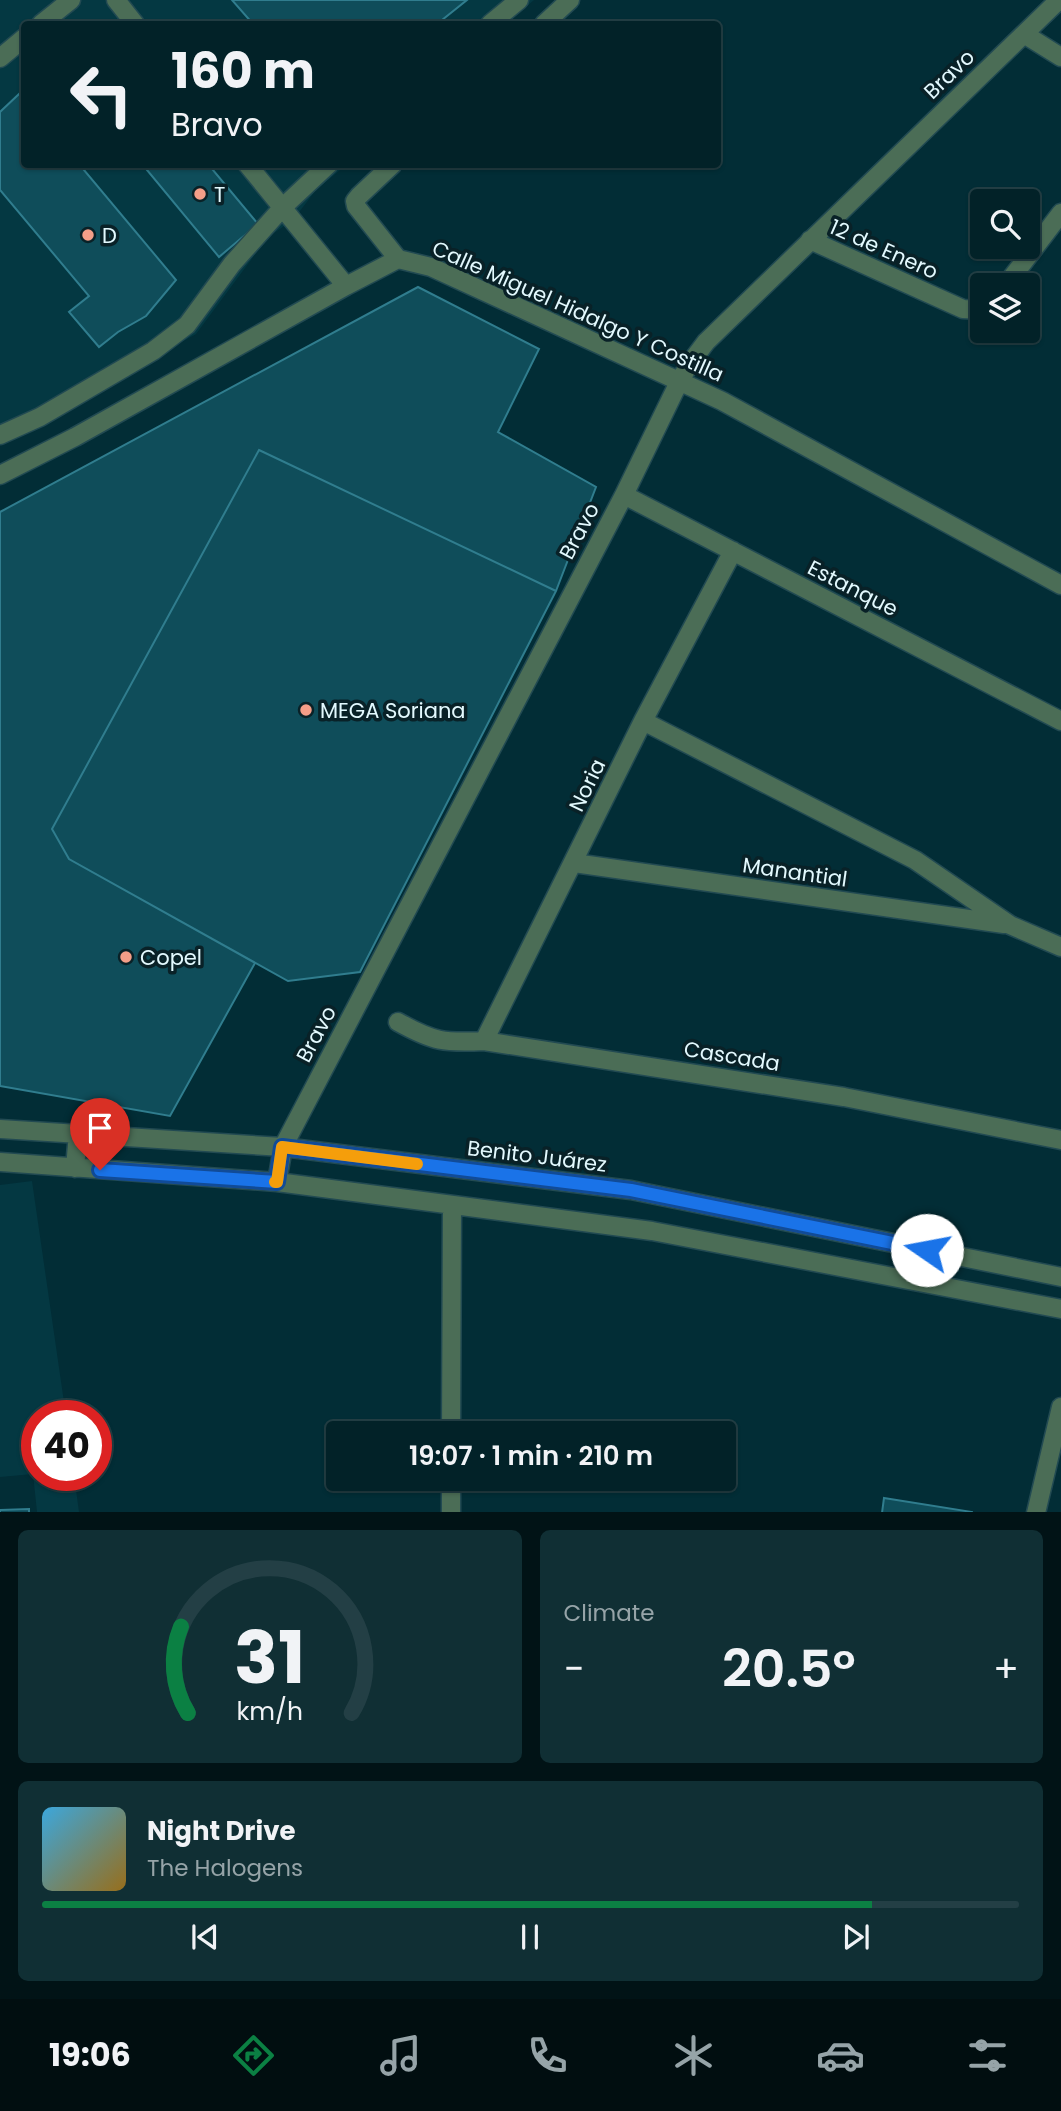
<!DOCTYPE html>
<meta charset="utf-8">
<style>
:root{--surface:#022228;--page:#102f34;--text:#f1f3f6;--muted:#96a4a8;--line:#233f45;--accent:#0b8043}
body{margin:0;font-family:Poppins,sans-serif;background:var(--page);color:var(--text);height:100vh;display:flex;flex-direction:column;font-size:26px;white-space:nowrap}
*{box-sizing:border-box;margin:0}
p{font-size:23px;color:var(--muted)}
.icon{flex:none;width:38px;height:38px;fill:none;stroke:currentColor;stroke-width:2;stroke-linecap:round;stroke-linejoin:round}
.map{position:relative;height:1512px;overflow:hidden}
.details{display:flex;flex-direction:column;gap:18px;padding:18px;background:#011316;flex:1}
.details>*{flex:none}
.hud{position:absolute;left:21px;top:21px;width:700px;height:147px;border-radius:7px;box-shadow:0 2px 5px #0004,0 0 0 2px var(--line);background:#022228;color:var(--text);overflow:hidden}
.controls{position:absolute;left:970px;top:189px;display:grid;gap:14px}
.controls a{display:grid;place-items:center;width:70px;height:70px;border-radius:7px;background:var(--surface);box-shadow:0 2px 5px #0004,0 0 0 2px var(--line);font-size:35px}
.speed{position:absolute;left:21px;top:1400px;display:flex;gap:14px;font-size:35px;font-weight:700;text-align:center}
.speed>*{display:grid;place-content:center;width:91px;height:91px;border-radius:50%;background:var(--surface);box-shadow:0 2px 5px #0004,0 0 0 2px var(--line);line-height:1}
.speed .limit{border:10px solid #d22;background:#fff;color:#111}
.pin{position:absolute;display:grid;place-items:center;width:60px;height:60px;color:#fff;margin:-72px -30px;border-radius:50% 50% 50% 0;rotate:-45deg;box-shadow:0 0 7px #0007}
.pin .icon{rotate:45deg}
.me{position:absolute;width:77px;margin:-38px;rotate:282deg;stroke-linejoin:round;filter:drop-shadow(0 0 5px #0008)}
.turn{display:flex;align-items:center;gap:24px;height:147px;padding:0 35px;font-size:32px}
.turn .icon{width:91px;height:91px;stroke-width:2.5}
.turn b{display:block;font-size:49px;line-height:60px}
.big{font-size:52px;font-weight:600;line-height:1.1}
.details .card{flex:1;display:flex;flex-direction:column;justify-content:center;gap:10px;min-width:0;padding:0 24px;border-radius:10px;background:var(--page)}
.details .dial{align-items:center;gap:0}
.dial svg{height:182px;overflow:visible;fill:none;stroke:var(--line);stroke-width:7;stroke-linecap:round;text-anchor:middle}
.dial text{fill:var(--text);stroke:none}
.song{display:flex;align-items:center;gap:21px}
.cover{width:84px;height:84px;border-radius:10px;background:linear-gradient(135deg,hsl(200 70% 55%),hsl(40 70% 35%))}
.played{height:7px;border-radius:4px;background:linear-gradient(90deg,var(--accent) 85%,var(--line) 85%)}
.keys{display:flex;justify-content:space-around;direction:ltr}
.heat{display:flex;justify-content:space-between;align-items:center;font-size:38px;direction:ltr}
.details .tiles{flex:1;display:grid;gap:18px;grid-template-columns:1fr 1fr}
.card:last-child{grid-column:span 2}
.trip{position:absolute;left:326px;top:1421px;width:410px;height:70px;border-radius:7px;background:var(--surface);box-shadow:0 2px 5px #0004,0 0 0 2px var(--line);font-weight:600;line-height:70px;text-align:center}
.tabs{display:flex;height:112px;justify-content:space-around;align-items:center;background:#010e10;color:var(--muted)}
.tabs .icon{width:49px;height:49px}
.tabs .active{color:var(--accent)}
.tabs b{font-size:32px;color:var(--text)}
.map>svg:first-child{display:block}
.built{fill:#043842}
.building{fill:#0f4d5a;stroke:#307d8e;stroke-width:2}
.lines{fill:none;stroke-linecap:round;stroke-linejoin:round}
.minor-casing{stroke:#224a52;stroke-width:21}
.minor{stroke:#4b6d56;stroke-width:18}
.route-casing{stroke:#114b97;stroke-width:18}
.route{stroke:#1a73e8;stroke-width:12}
.slow{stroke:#f59e0b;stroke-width:12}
.poi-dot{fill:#f49e88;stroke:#092127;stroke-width:2.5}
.labels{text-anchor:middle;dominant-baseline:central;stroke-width:7;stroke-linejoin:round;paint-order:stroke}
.street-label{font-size:21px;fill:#e3f9fe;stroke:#092127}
.poi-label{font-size:21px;fill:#e3f9fe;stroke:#092127;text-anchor:start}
</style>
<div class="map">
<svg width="1061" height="1513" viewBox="0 0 1061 1513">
<rect width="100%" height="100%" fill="#022d36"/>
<path class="built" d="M0,0H534L506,24H24V164L346,165L316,190L293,220L268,237L196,334L38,422L0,440Z
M32,1181L66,1416H37V1475H74L79,1512H37L33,1474L0,1477V1185Z"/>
<path class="building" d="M232,0H467L437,24H253Z
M19,94L24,100V164H79L176,280L146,316L118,332L99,347L69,312L89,296L0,190V112Z
M142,164H208L258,224L219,257Z
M418,287L539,349L498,432L596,487L556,591L259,450L52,829L69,859L255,963L170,1116L0,1086V512Z
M259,450L556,591L360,972L288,981L69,859L52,829Z
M884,1498L972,1512V1513H882Z
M29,1509V1513H0V1510Z"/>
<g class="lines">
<defs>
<path id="minor" d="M116,0L135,24
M41,24L71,0
M490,24L519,0
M544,24L570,0
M1024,34L1061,57
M0,58L24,38
M247,164L346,286
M393,164L359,196L355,201L356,206L398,259
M810,240L963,309L982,310
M1006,285L1061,213
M0,435L40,417L153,351L187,325L232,264L283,207L329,164
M0,475L75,437L346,286L398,259L431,267L722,401L1061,585
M624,495L1061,721
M643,721L915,860L1010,925L1061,947
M574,863L1004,924
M398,1022C434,1042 444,1043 484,1041L844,1097L1061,1140
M484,1041L643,721L733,551
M0,1129L283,1147L631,1190L1061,1277
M0,1162L277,1182L652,1231L1061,1309
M75,1168L78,1133
M277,1182L283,1147L624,495L680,380L691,362L706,342L1059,0
M451,1433L452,1206
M451,1513V1479
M1036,1513L1061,1407"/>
</defs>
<use href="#minor" class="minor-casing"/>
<use href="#minor" class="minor"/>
</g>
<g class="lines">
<defs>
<path id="route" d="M100,1170L277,1182L282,1147L631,1190L927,1250"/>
</defs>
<use href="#route" class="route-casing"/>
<use href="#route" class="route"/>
<path class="slow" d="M275,1182H277L282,1147L417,1164"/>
</g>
<g class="poi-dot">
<circle cx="200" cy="194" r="7"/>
<circle cx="88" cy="235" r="7"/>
<circle cx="306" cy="710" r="7"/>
<circle cx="126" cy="957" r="7"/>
</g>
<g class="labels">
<g class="street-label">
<text transform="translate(949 74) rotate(-44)">Bravo</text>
<text transform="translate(884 249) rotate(24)">12 de Enero</text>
<text transform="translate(578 311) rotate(24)">Calle Miguel Hidalgo Y Costilla</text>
<text transform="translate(579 531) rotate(-62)">Bravo</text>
<text transform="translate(853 588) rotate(27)">Estanque</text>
<text transform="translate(587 785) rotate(-64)">Noria</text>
<text transform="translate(795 872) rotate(8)">Manantial</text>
<text transform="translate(316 1034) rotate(-62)">Bravo</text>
<text transform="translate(732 1056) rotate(9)">Cascada</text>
<text transform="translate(537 1156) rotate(7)">Benito Juárez</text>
</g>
<g class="poi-label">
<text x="214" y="194">T</text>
<text x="102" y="235">D</text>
<text x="320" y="710">MEGA Soriana</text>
<text x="140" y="957">Copel</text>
</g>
</g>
</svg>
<div class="controls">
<a><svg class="icon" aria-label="search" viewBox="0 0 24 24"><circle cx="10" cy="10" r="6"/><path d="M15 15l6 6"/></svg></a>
<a><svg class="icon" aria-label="layers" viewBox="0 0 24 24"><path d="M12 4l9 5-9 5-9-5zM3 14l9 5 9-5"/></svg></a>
</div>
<div class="speed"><div class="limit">40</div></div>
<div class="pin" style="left:100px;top:1170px;background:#d93025"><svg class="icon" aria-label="arrive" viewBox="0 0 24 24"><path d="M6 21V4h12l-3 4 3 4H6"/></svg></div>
<svg class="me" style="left:927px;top:1250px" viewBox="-20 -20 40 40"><circle r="19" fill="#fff"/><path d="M0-13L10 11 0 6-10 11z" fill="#1a73e8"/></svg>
<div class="trip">19:07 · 1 min · 210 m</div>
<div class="hud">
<div class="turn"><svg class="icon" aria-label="left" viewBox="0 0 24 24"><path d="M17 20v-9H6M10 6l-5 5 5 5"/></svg><div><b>160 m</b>Bravo</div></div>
</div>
</div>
<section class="details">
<div class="tiles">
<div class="card dial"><svg viewBox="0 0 100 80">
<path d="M14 69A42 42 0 1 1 86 69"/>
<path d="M14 69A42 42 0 0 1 11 31" stroke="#0b8043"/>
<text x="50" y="56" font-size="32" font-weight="700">31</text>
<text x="50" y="72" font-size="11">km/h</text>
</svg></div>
<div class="card"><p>Climate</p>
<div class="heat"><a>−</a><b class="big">20.5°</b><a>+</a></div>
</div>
<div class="card">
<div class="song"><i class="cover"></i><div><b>Night Drive</b><p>The Halogens</p></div></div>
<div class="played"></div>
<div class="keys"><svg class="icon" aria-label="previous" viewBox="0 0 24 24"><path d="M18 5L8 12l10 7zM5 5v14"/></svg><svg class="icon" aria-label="pause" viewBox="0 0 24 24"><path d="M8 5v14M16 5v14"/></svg><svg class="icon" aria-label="next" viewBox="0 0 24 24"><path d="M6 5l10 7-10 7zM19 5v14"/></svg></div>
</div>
</div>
</section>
<nav class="tabs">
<b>19:06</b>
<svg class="icon active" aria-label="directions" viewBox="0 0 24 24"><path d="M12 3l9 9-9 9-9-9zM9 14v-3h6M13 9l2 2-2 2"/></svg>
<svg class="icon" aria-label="music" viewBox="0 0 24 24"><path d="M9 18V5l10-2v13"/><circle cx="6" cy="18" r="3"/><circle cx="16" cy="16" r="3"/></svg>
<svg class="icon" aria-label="phone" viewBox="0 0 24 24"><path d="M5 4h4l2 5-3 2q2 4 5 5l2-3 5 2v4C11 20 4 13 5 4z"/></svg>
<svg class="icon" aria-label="climate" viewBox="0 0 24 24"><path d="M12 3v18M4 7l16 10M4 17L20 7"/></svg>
<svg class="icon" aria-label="car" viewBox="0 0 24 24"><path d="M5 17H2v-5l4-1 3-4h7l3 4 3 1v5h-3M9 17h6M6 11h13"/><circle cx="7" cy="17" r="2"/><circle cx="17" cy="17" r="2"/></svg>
<svg class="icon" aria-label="filters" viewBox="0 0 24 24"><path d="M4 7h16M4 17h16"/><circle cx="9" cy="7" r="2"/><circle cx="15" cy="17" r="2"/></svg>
</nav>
